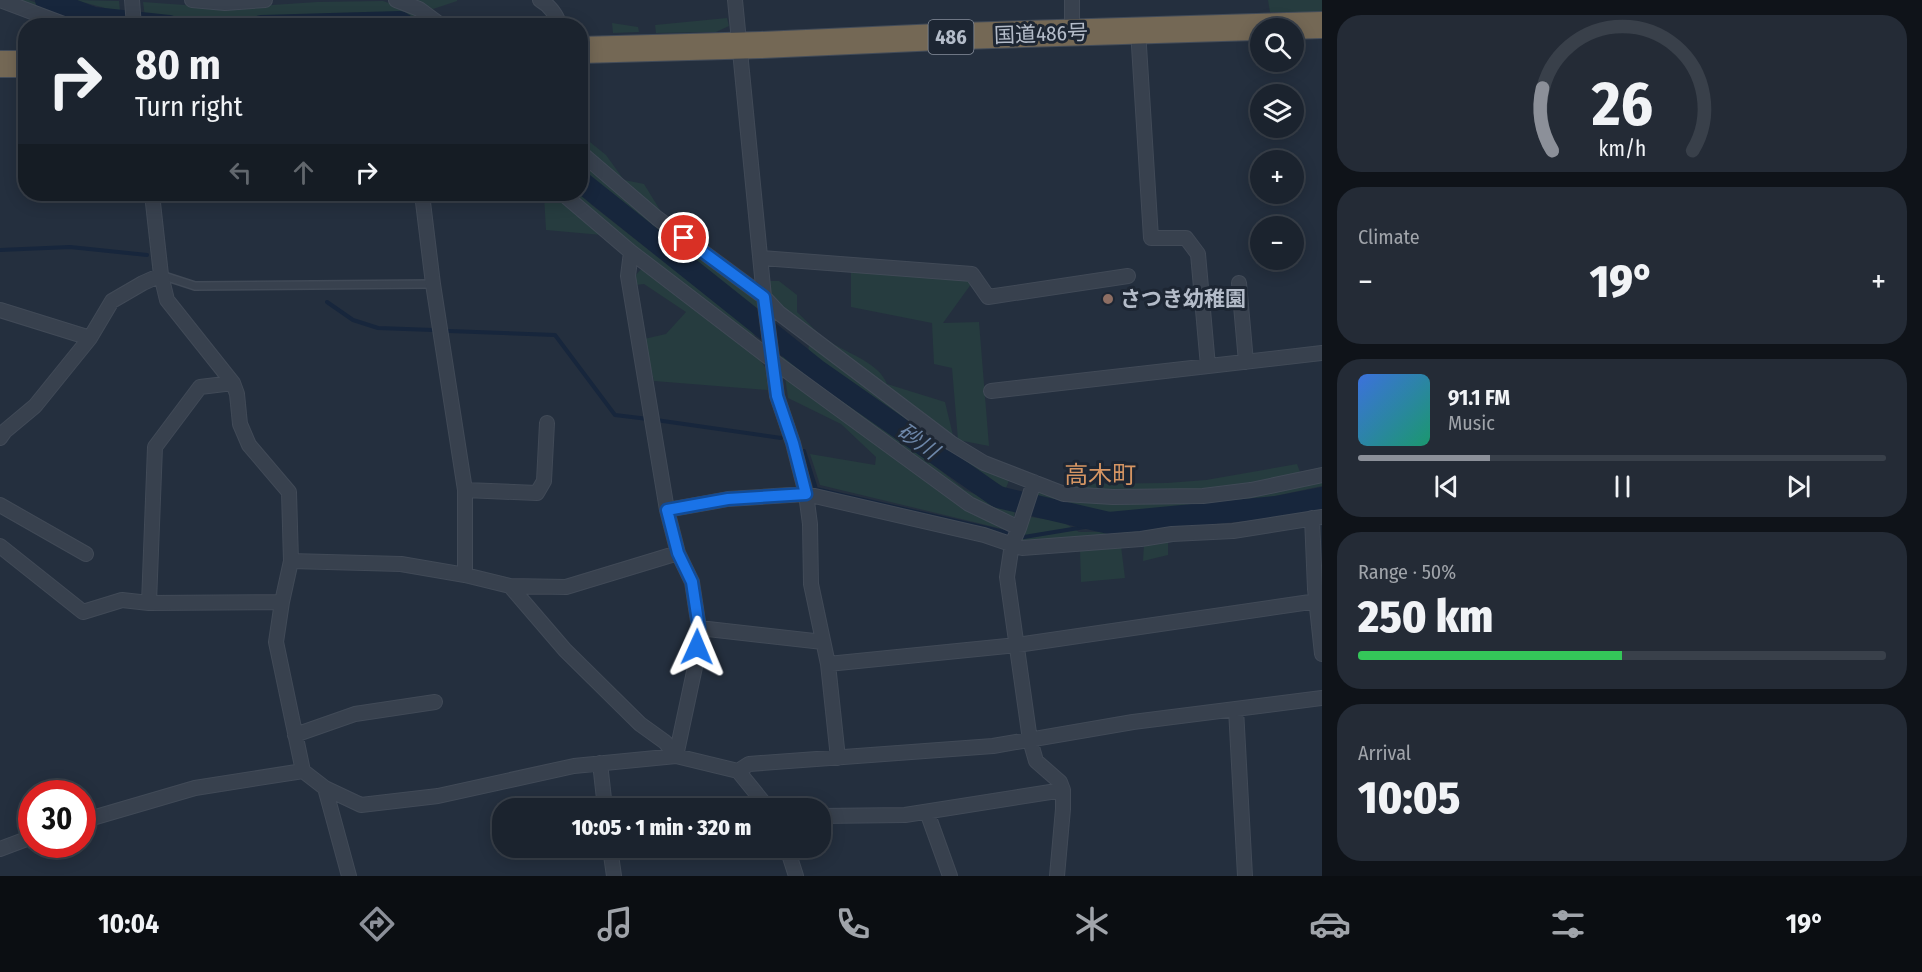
<!DOCTYPE html>
<meta charset="utf-8">
<style>
:root{--surface:#1b232e;--page:#242b36;--text:#f1f3f6;--muted:#a0a4aa;--line:#39404a;--accent:#8c9099}
body{margin:0;font-family:"Fira Sans Condensed","Noto Sans JP",sans-serif;background:var(--page);color:var(--text);height:100vh;display:flex;flex-direction:column;font-size:22px;white-space:nowrap}
*{box-sizing:border-box;margin:0}
p{font-size:20px;color:var(--muted)}
.icon{flex:none;width:33px;height:33px;fill:none;stroke:currentColor;stroke-width:2;stroke-linecap:round;stroke-linejoin:round}
.map{position:relative;flex:1;overflow:hidden}
.panel{display:flex;flex-direction:column;gap:15px;padding:15px;background:#0f1319;width:600px}
.panel>*{flex:none}
.banner{position:absolute;left:18px;top:18px;width:570px;height:183px;border-radius:24px;box-shadow:0 3px 15px #0003,0 0 0 2px var(--line);background:#1b232e;color:var(--text);overflow:hidden}
.fabs{position:absolute;left:1250px;top:18px;display:grid;gap:12px}
.fabs a{display:grid;place-items:center;width:54px;height:54px;border-radius:50%;background:var(--surface);box-shadow:0 3px 15px #0003,0 0 0 2px var(--line);font-size:30px}
.speed{position:absolute;left:18px;top:780px;display:flex;gap:12px;font-size:30px;font-weight:700;text-align:center}
.speed>*{display:grid;place-content:center;width:78px;height:78px;border-radius:50%;background:var(--surface);box-shadow:0 3px 15px #0003,0 0 0 2px var(--line);line-height:1}
.speed .limit{border:9px solid #d22;background:#fff;color:#111}
.pin{position:absolute;display:grid;place-items:center;width:51px;height:51px;color:#fff;margin:-26px;border:3px solid #fff;border-radius:50%;box-shadow:0 2px 6px #0007}
.me{position:absolute;width:66px;margin:-33px;rotate:1deg;stroke-linejoin:round;filter:drop-shadow(0 0 4px #0008)}
.turn{display:flex;align-items:center;gap:21px;height:126px;padding:0 18px;font-size:27px}
.turn .icon{width:78px;height:78px;stroke-width:2.5}
.turn b{display:block;font-size:42px;line-height:51px}
.lanes{display:flex;align-items:center;height:57px;padding:0 18px;background:#0003;justify-content:center;gap:30px;direction:ltr}
.lanes .off{opacity:.35}
.big{font-size:45px;font-weight:800;line-height:1.1}
.panel .card{flex:1;display:flex;flex-direction:column;justify-content:center;gap:9px;min-width:0;padding:0 21px;border-radius:24px;background:var(--page)}
.panel .dial{align-items:center;gap:0}
.dial svg{height:156px;overflow:visible;fill:none;stroke:var(--line);stroke-width:7;stroke-linecap:round;text-anchor:middle}
.dial text{fill:var(--text);stroke:none}
.song{display:flex;align-items:center;gap:18px}
.cover{width:72px;height:72px;border-radius:9px;background:linear-gradient(135deg,hsl(220 70% 55%),hsl(160 70% 35%))}
.played{height:6px;border-radius:3px;background:linear-gradient(90deg,var(--accent) 25%,var(--line) 25%)}
.keys{display:flex;justify-content:space-around;direction:ltr}
.heat{display:flex;justify-content:space-between;align-items:center;font-size:33px;direction:ltr}
.charge{height:9px;border-radius:4px;background:linear-gradient(90deg,#34c759 50%,var(--line) 0)}
.trip{position:absolute;left:492px;top:798px;width:339px;height:60px;border-radius:24px;background:var(--surface);box-shadow:0 3px 15px #0003,0 0 0 2px var(--line);font-weight:800;line-height:60px;text-align:center}
.dock{display:flex;height:96px;justify-content:space-around;align-items:center;background:#0b0e12;color:var(--muted)}
.dock .icon{width:42px;height:42px}
.dock .on{color:var(--accent)}
.dock b{font-size:27px;color:var(--text)}
main{display:flex;flex:1;min-height:0}
.map>svg:first-child{display:block}
.green{fill:#263c3f}
.lines{fill:none;stroke-linecap:round;stroke-linejoin:round}
.stream{stroke:#17263c;stroke-width:4}
.river{stroke:#17263c;stroke-width:22}
.lane-casing{stroke:#414a57;stroke-width:10}
.street-casing{stroke:#414a57;stroke-width:16}
.highway-casing{stroke:#434c59;stroke-width:28}
.lane{stroke:#38414e;stroke-width:7}
.street{stroke:#38414e;stroke-width:14}
.highway{stroke:#746855;stroke-width:26}
.route-casing{stroke:#114b97;stroke-width:15}
.route{stroke:#1a73e8;stroke-width:10}
.education-dot{fill:#8d6e63;stroke:#1d2633;stroke-width:2}
.labels{text-anchor:middle;dominant-baseline:central;stroke-width:6;stroke-linejoin:round;paint-order:stroke}
.shield{fill:#1d2633;stroke:#878f9c;stroke-width:1.5}
.shield-label{font-size:20px;font-weight:bold;fill:#b4bcc9}
.street-label{font-size:21px;fill:#b4bcc9;stroke:#1d2633}
.poi-label{font-size:21px;font-weight:bold;fill:#b4bcc9;stroke:#1d2633;text-anchor:start}
.water-label{font-size:22px;font-style:italic;fill:#6d86a8;stroke:#1d2633}
.quarter-label{font-size:24px;fill:#d59563;stroke:#1d2633}
</style>
<main>
<div class="map">
<svg width="1322" height="876" viewBox="0 0 1322 876">
<rect width="100%" height="100%" fill="#242f3e"/>
<path class="green" d="M8,0H29L84,21L127,25H78Z
M75,0L119,1L120,12Z
M414,0H457V1L433,9Z
M1268,0H1322V14L1270,12Z
M383,1L415,12L432,25H146L143,2L226,8L317,2Z
M727,18L729,26L716,32L656,33L655,25Z
M612,23L638,27L639,32L613,33Z
M580,134L606,155L624,180L644,184L668,223L581,148Z
M580,158L758,300L757,309L646,226L581,174Z
M541,194H553L602,235L546,230L544,196Z
M569,194H580L593,206L751,330L760,345Z
M643,267L755,353L765,367L768,390L654,381L644,339L666,334L686,312L644,284L636,285L635,276Z
M851,270L974,280L943,323L979,322L989,446L958,440L952,368L934,364L932,323L851,307Z
M770,281H779L797,295V312C808,322 819,336 832,343C849,354 879,363 887,384L945,402L957,452L1010,478L1006,488L984,477L932,443L808,355L809,343L771,298Z
M782,356L809,369L886,427L965,490L1015,511L1011,531L820,485L810,454L875,465L876,457L841,424L788,398Z
M1297,464L1300,472L1322,467V486L1260,499L1158,508L1106,518L1035,500L1039,488L1073,490L1077,484L1167,483L1206,480Z
M1031,517L1063,522L1079,532L1162,531L1018,544Z
M1176,536L1208,537L1168,542V555L1143,561L1144,544Z
M1121,546L1125,578L1081,582L1080,550Z"/>
<g class="lines">
<path class="stream" d="M0,250L70,247L147,255
M327,302L353,320L378,328L433,330
M449,331L555,335L615,415L648,419
M656,420L781,438
M804,451L816,489L1013,534
M1020,536L1024,537L1109,523"/>
<path class="river" d="M46,0L94,18L169,26
M261,26L400,22L406,26
M580,181L818,371L998,497L1109,523L1276,507L1322,498"/>
<defs>
<path id="lane" d="M161,275L195,286L433,284"/>
<path id="street" d="M0,0L69,26
M132,0L134,26
M192,0L225,3L265,0
M396,0L419,9L442,26
M540,0C549,5 557,15 560,26
M735,0L764,297L777,396L793,443L806,494L810,524L811,584L828,664L838,758
M1072,0V33
M1138,30L1151,238H1186L1198,254L1208,366
M580,152L657,218L764,297L779,313L951,443L984,463L1064,494L1113,497L1203,496L1251,490L1322,475
M152,194L161,275L167,300L233,383L237,394L240,424L249,445L289,492L291,561L282,602L276,642L303,771L325,788L349,876
M422,194L433,284L465,490V575
M563,194L631,252L772,360L969,504L1019,528
M631,252L628,276L667,510L678,553L692,582L699,628L695,667L676,756
M761,258L972,274L988,297L1128,276
M1239,283L1246,362
M0,310L90,338
M991,391L1322,353
M0,438L5,431L35,406L90,338L112,301L143,283L161,275
M1034,482L1019,528L1012,544L1007,577L1030,740L1036,761L1060,782L1063,790V809L1057,876
M465,490L537,493L544,481L547,423
M0,505L86,554
M667,510L728,499L806,494L984,535L1022,548L1141,539L1172,534L1233,531L1322,517
M1312,518L1315,589L1322,654
M0,546L83,612L122,600L149,603L282,602
M291,561L401,564L465,575L510,586L566,587L678,553
M510,586L565,650L640,724L665,742L676,756
M149,603L155,447L200,387L233,383
M699,628L823,642
M828,664L1017,645L1317,601
M1236,709L1245,876
M295,735L355,714L435,702
M600,763L605,808
M738,771L749,764L993,746L1133,722L1322,698
M325,788L361,805L438,796L574,766L676,756L738,771L768,808
M927,812L950,876
M820,816L905,815L1063,790
M82,821L195,788L303,771
M610,848L614,876
M787,848L796,876
M0,849L32,837"/>
<path id="highway" d="M580,50L761,45L961,36L1322,25
M0,64H26"/>
</defs>
<use href="#lane" class="lane-casing"/>
<use href="#street" class="street-casing"/>
<use href="#highway" class="highway-casing"/>
<use href="#lane" class="lane"/>
<use href="#street" class="street"/>
<use href="#highway" class="highway"/>
</g>
<g class="lines">
<defs>
<path id="route" d="M684,238L764,297L777,396L793,443L806,494L728,499L667,510L678,553L692,582L699,628L697,647"/>
</defs>
<use href="#route" class="route-casing"/>
<use href="#route" class="route"/>
</g>
<circle class="education-dot" cx="1108" cy="299" r="6"/>
<g class="labels">
<rect class="shield" x="928.5" y="20" width="45" height="34" rx="4.5"/>
<g class="shield-label">
<text x="951" y="37">486</text>
</g>
<g class="street-label">
<text transform="translate(1041 34) rotate(-2)">国道486号</text>
</g>
<g class="poi-label">
<text x="1120" y="299">さつき幼稚園</text>
</g>
<g class="water-label">
<text transform="translate(918 441) rotate(35)">砂川</text>
</g>
<g class="quarter-label">
<text x="1100" y="475">高木町</text>
</g>
</g>
</svg>
<div class="fabs">
<a><svg class="icon" aria-label="search" viewBox="0 0 24 24"><circle cx="10" cy="10" r="6"/><path d="M15 15l6 6"/></svg></a>
<a><svg class="icon" aria-label="layers" viewBox="0 0 24 24"><path d="M12 4l9 5-9 5-9-5zM3 14l9 5 9-5"/></svg></a>
<a>+</a>
<a>−</a>
</div>
<div class="speed"><div class="limit">30</div></div>
<div class="pin" style="left:684px;top:238px;background:#d93025"><svg class="icon" aria-label="arrive" viewBox="0 0 24 24"><path d="M6 21V4h12l-3 4 3 4H6"/></svg></div>
<svg class="me" style="left:697px;top:647px" viewBox="-20 -20 40 40"><path d="M0-17L14 15 0 8-14 15z" fill="#1a73e8" stroke="#fff" stroke-width="4"/></svg>
<div class="trip">10:05 · 1 min · 320 m</div>
<div class="banner">
<div class="turn"><svg class="icon" aria-label="right" viewBox="0 0 24 24"><path d="M7 20v-9h11M14 6l5 5-5 5"/></svg><div><b>80 m</b>Turn right</div></div>
<div class="lanes"><svg class="icon off" aria-label="left" viewBox="0 0 24 24"><path d="M17 20v-9H6M10 6l-5 5 5 5"/></svg><svg class="icon off" aria-label="ahead" viewBox="0 0 24 24"><path d="M12 20V5M6 11l6-6 6 6"/></svg><svg class="icon" aria-label="right" viewBox="0 0 24 24"><path d="M7 20v-9h11M14 6l5 5-5 5"/></svg></div>
</div>
</div>
<section class="panel">
<div class="card dial"><svg viewBox="0 0 100 80">
<path d="M14 69A42 42 0 1 1 86 69"/>
<path d="M14 69A42 42 0 0 1 9 37" stroke="#8c9099"/>
<text x="50" y="56" font-size="32" font-weight="700">26</text>
<text x="50" y="72" font-size="11">km/h</text>
</svg></div>
<div class="card"><p>Climate</p>
<div class="heat"><a>−</a><b class="big">19°</b><a>+</a></div>
</div>
<div class="card">
<div class="song"><i class="cover"></i><div><b>91.1 FM</b><p>Music</p></div></div>
<div class="played"></div>
<div class="keys"><svg class="icon" aria-label="previous" viewBox="0 0 24 24"><path d="M18 5L8 12l10 7zM5 5v14"/></svg><svg class="icon" aria-label="pause" viewBox="0 0 24 24"><path d="M8 5v14M16 5v14"/></svg><svg class="icon" aria-label="next" viewBox="0 0 24 24"><path d="M6 5l10 7-10 7zM19 5v14"/></svg></div>
</div>
<div class="card"><p>Range · 50%</p><b class="big">250 km</b><div class="charge"></div></div>
<div class="card"><p>Arrival</p><b class="big">10:05</b></div>
</section>
</main>
<nav class="dock">
<b>10:04</b>
<svg class="icon on" aria-label="directions" viewBox="0 0 24 24"><path d="M12 3l9 9-9 9-9-9zM9 14v-3h6M13 9l2 2-2 2"/></svg>
<svg class="icon" aria-label="music" viewBox="0 0 24 24"><path d="M9 18V5l10-2v13"/><circle cx="6" cy="18" r="3"/><circle cx="16" cy="16" r="3"/></svg>
<svg class="icon" aria-label="phone" viewBox="0 0 24 24"><path d="M5 4h4l2 5-3 2q2 4 5 5l2-3 5 2v4C11 20 4 13 5 4z"/></svg>
<svg class="icon" aria-label="climate" viewBox="0 0 24 24"><path d="M12 3v18M4 7l16 10M4 17L20 7"/></svg>
<svg class="icon" aria-label="car" viewBox="0 0 24 24"><path d="M5 17H2v-5l4-1 3-4h7l3 4 3 1v5h-3M9 17h6M6 11h13"/><circle cx="7" cy="17" r="2"/><circle cx="17" cy="17" r="2"/></svg>
<svg class="icon" aria-label="filters" viewBox="0 0 24 24"><path d="M4 7h16M4 17h16"/><circle cx="9" cy="7" r="2"/><circle cx="15" cy="17" r="2"/></svg>
<b>19°</b>
</nav>
